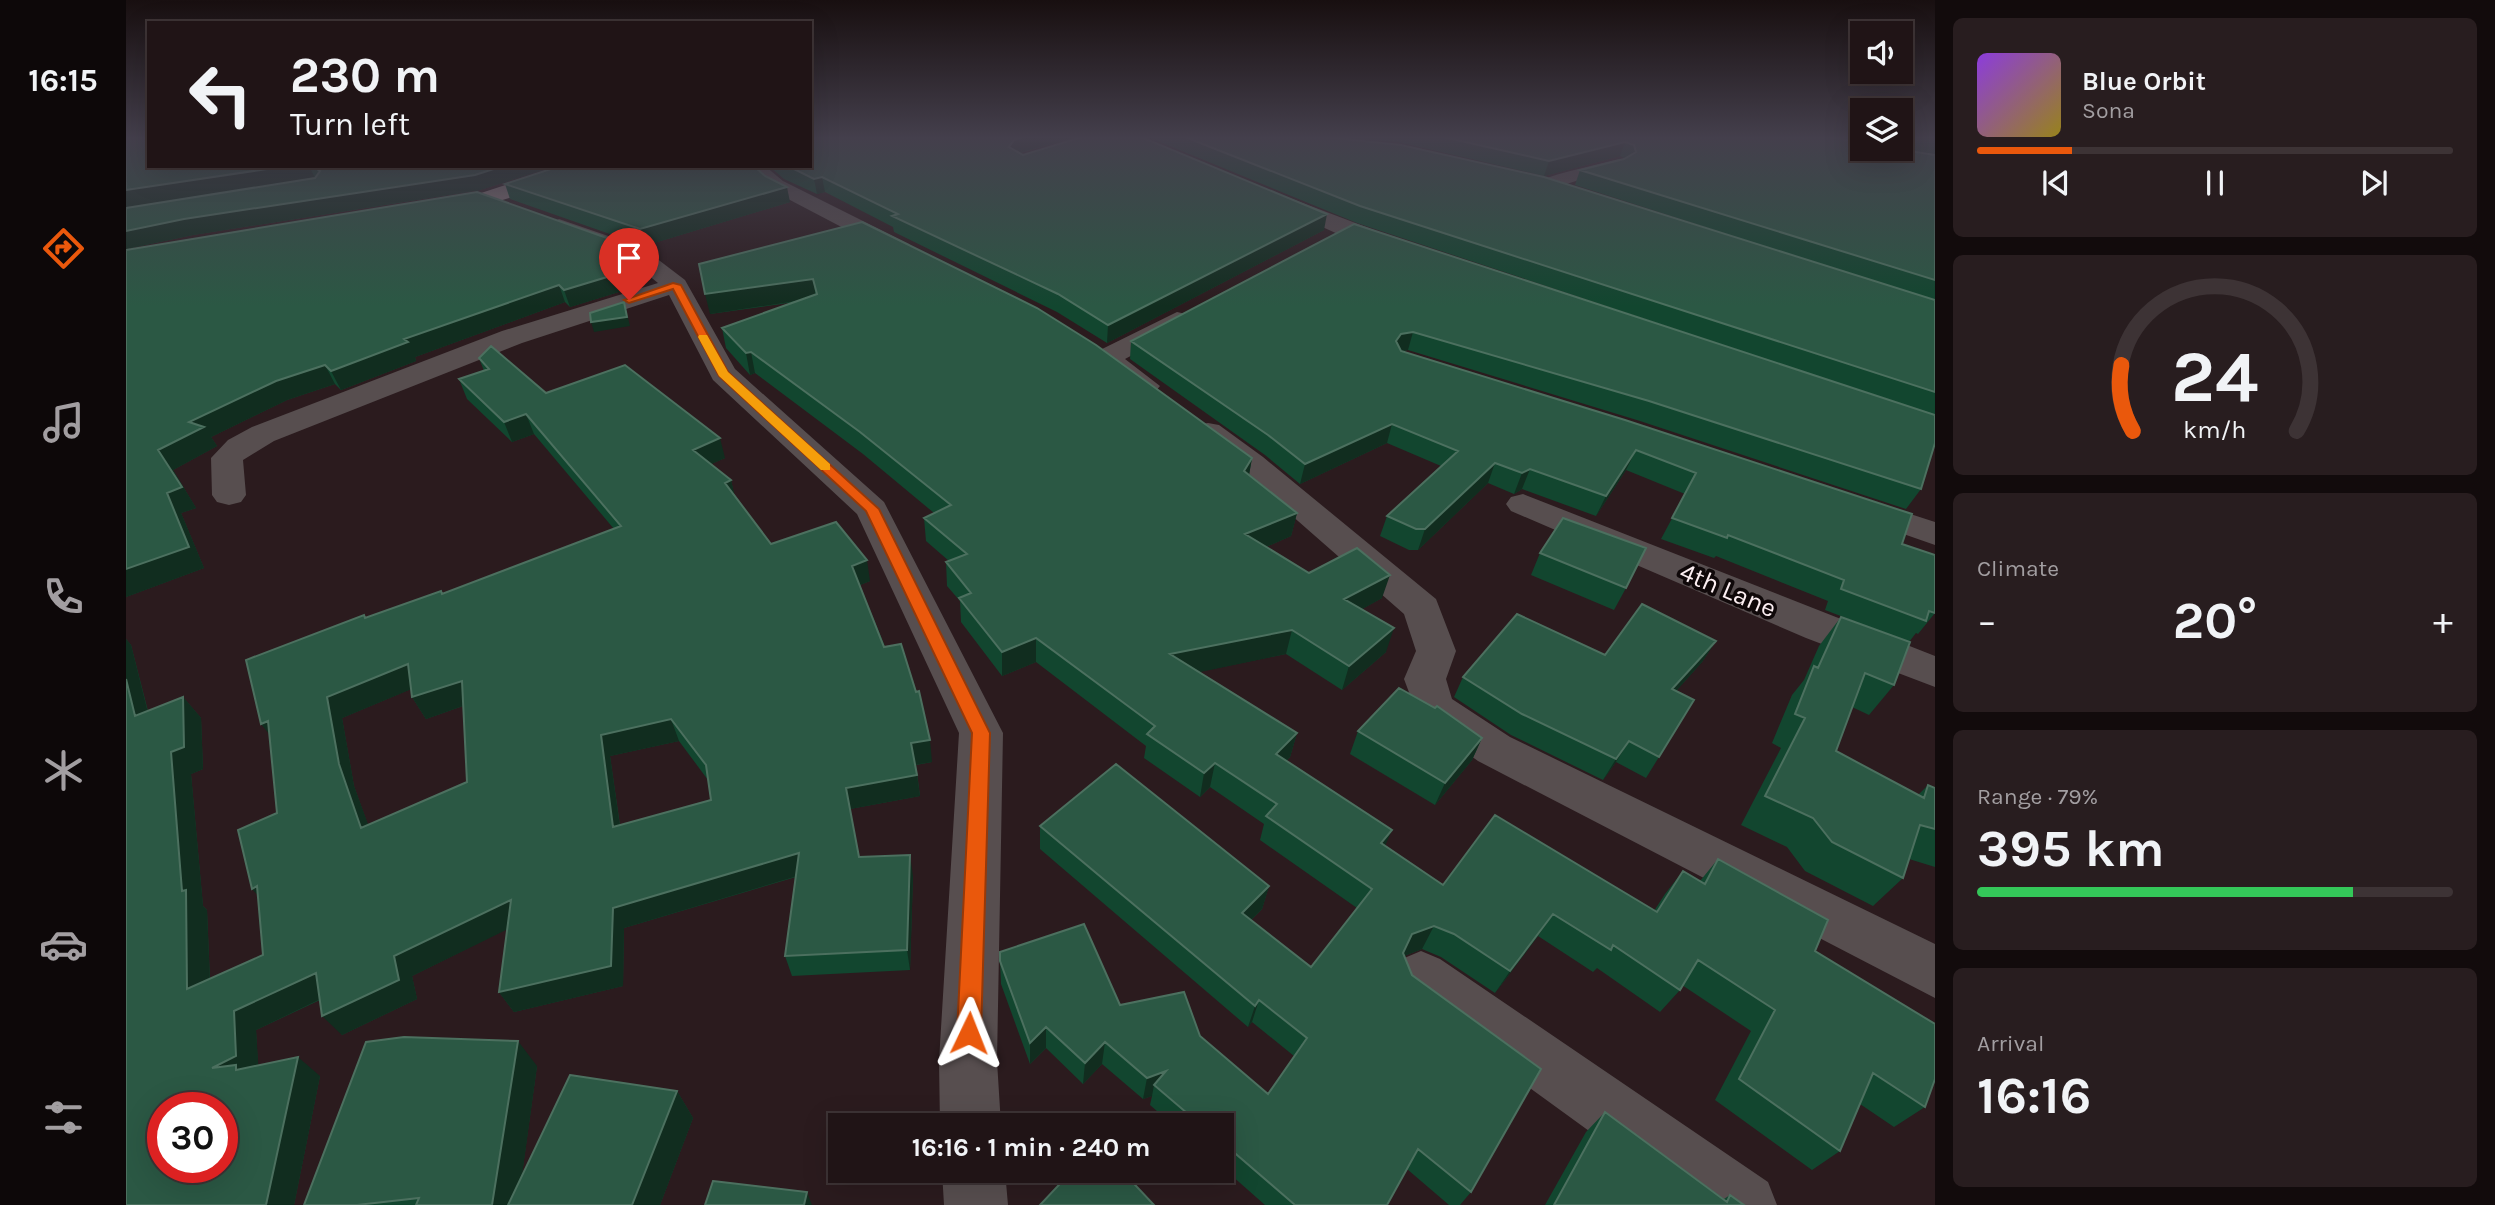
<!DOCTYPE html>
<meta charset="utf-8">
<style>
:root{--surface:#201416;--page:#281d1f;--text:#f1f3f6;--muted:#a29ea1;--line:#3d3335;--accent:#ea580c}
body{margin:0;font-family:Karla,sans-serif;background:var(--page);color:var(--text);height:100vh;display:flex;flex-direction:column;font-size:26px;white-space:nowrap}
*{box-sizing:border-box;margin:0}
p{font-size:23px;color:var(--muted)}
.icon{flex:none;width:38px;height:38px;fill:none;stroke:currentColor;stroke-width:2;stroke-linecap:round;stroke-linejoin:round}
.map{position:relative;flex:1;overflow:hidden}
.side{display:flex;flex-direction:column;gap:18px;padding:18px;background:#120b0c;width:560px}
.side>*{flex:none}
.hud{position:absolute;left:21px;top:21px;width:665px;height:147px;border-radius:0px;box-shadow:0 7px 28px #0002,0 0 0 2px var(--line);background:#201416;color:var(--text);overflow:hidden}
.tools{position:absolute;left:1724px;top:21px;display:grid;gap:14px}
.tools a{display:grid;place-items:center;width:63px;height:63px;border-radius:0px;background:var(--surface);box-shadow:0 7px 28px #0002,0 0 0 2px var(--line);font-size:35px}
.speed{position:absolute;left:21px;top:1092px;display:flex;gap:14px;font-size:35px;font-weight:700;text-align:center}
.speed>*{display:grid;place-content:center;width:91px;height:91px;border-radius:50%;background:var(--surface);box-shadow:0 7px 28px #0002,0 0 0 2px var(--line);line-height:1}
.speed .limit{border:10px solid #d22;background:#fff;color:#111}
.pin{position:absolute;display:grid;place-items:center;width:60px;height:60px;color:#fff;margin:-72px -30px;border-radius:50% 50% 50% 0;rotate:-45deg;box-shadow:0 0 7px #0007}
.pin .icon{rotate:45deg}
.me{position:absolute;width:77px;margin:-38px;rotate:2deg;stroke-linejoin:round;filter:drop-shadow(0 0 5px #0008)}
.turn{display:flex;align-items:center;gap:24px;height:147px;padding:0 28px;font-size:32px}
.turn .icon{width:91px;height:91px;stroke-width:2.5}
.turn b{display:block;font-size:49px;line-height:60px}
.big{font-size:52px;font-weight:700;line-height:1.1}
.side .card{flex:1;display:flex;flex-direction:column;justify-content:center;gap:10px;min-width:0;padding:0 24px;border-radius:10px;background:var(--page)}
.side .dial{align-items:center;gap:0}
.dial svg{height:182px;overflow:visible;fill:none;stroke:var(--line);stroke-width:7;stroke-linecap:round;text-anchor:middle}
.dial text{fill:var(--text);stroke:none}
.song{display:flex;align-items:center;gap:21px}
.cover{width:84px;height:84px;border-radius:10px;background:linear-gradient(135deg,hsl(270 70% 55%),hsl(50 70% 35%))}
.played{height:7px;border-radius:4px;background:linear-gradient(90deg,var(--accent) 20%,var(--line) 20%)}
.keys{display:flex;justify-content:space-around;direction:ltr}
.heat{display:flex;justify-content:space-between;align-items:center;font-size:38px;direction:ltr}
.charge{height:10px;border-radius:5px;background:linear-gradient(90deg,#34c759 79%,var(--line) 0)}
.trip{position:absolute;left:702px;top:1113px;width:406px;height:70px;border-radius:0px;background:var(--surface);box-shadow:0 7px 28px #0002,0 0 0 2px var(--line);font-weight:700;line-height:70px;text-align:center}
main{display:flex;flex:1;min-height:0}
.dock{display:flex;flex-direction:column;width:126px;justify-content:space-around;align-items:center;background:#0d0809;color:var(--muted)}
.dock .icon{width:49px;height:49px}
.dock .on{color:var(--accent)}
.dock b{font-size:32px;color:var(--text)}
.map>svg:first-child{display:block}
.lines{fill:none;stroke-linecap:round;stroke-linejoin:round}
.minor{fill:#574e4f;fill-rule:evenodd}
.major{fill:#8d7b7e;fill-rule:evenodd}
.wall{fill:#12462f;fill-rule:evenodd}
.shaded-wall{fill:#112d1f}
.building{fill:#2b5844;stroke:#4c705f;stroke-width:2;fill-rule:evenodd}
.route{fill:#ea580c;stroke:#983908;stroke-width:2}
.slow{fill:#f59e0b}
.labels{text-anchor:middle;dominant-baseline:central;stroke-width:7;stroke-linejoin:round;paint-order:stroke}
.street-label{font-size:26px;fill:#fceff2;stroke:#0f0809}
</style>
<main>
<nav class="dock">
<b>16:15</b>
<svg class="icon on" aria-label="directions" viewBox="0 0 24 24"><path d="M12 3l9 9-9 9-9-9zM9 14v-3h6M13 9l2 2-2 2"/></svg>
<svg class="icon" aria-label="music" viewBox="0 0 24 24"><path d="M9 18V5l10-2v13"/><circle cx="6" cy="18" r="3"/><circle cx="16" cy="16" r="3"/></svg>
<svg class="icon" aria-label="phone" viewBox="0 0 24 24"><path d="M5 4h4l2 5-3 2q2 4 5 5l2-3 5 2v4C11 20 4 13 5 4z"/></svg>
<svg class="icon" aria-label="climate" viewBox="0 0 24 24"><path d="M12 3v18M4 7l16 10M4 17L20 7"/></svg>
<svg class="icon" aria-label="car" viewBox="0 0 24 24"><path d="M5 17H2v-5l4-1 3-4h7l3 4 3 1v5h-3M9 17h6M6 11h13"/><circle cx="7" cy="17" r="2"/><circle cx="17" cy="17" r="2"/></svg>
<svg class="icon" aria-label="filters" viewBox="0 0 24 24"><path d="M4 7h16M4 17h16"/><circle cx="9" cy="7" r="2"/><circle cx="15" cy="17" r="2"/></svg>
</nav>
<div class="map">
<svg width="1809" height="1205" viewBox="0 0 1809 1205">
<rect width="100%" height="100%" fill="#2b1b1e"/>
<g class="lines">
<path class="minor" d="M1493,159L1503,165L1486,176L1456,179L1419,191L1409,185L1412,181C1439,171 1466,166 1493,159Z
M616,166H639L657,181L783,244L787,249L783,254H767L643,189Z
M1153,194L1277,241L1281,246L1277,251L1269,253L1214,235L1146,204L1142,200Z
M433,219L517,248L559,280L609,369L758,502L877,733L871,1061L875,1125H814L813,1061L833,733L731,514L587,380L543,295L396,343L148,441L117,460L120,495L115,502L103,505L91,502L86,495L85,458L102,440L126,427L376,331L532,283L501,258L425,231L422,226Z
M1051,312L1060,314L1064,320L1060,326L999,359L1034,386L1029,392C1008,397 978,376 966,358L970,352Z
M1082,423L1093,425L1137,457L1310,599L1330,651L1320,679L1326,699L1384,737L1809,944V998L1352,761L1293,719L1278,679L1290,651L1278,614L1115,471L1071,439L1066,432L1071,425Z
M1397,494L1809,656V687L1680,638L1385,511L1380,504L1385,497Z
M1735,498L1809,522V545L1723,515L1718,508L1723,501Z
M1295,951L1314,959L1642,1182L1651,1205H1565L1276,995L1268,977L1276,959Z
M816,1171H879L882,1205H818Z"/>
<path class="major" d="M438,166H468L465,170C441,178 317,227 302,206L305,201L355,193Z"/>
</g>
<path class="wall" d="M0,137L23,166H429L354,190L67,235L0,249L142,185L0,207Z
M684,137H950L894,153L1198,230L981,343L931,312L768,232L767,227L699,192L691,194L658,179L643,166H684Z
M1022,137H1199L1681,260L1449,185L1454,170L1500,159L1494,156L1418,176L1272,142L1205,137H1704L1809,155V444L1795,489L1780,509L1514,421L1282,350L1277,351L1776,544L1809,613L1792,634L1790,633L1783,642L1768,685L1743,715L1726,707L1710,751L1792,795L1802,785L1809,788V867L1783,859L1777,878L1747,906L1679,871L1661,847L1615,825L1655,748L1646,743L1666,695L1678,680L1693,646L1715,617L1733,623L1699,610L1702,601L1590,556L1588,558L1535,539L1559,494L1500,470L1470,516L1396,489L1388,494L1362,483L1292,550H1283L1254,536L1261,516L1315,466L1261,443L1174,484L1139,455L1004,359L1005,341L1228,224L1624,354L1231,223Z
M1711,137H1736V142Z
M1774,137H1809V154L1774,149Z
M379,184L664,202L518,246L384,199Z
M351,192L496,291L444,307L439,302L289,357L290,361L215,390L209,384L161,400L85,437L91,446L47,470L70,508L55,513L78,568L0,597V250Z
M736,222L1126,458L1123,474L1171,513L1165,536L1140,547L1183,573L1256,598L1236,609L1260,652L1216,690L1160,654L1072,672L1171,733L1164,757L1160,761L1259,846L1317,885L1528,911L1539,894L1557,871L1574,881L1592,859L1689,951L1799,1107L1768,1127L1734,1104L1714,1151L1686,1170L1589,1100L1625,1031L1556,985L1554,990L1534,1012L1471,968L1467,972L1412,936L1369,993L1315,957L1296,949L1278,956L1345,1192L1334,1205H1323L1281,1169L1261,1205H1139L1096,1167V1125H1047L1024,1105L1026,1096L1017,1099L976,1064L957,1084L920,1048L904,1064L875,984L874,961L1074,1036L1142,1094L1168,1056L1126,1022L1122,1027L914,849V826L1143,886L1136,909L1125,920L1185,967L1231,908L1134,840L1138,824L1084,787L1074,797L1018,758L1020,746L910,662L876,676L835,622L834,601L821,586L820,562L823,561L800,541L798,518L808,513L737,454L629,373L624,375L600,348L596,328L669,302L584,314Z
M353,358L420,393L599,458L585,464L605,480L608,494L645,544L744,581L734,585L806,762L790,765L794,796L724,809L733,857L787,876L784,970L666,976L659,956L670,877L498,928L497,986L388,1012L373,992L381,929L286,976L291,999L216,1035L194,1000L130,1030L132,1066L194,1076L168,1205H0V639L5,645L22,711L57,697L75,718L77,769L65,774L77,906L81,910L84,979L137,955L151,813L144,734L135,724L240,618L316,594L488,529L408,434L386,442L341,399L333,379L358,371ZM285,689L286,697L300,719L337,706L341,782L242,825L228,786L216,718ZM553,741L582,780L585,800L494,825L484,756Z
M1414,553L1500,588L1488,610L1405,575Z
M1590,641L1576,662L1550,691L1533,757L1520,778L1490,762L1477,780L1385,735L1328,697L1337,677L1479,655Z
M1232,731L1356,738L1346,760L1309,805L1224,754Z
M411,1066L396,1174L551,1091L567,1118L534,1205H178Z
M1479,1112L1598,1199L1604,1195L1618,1205H1419L1460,1132Z"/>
<path class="shaded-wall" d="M897,137H950L888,154L883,147L888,140Z
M1499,142L1494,156L1418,176L1423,161Z
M161,166H183L189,178L0,207V190Z
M377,166H429L354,190L67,235L0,249V231L58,219Z
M696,177L699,192L691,194L688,179Z
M661,187L664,202L518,246L514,229Z
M1201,214L1198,230L981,343L982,325Z
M481,238L496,291L444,307L438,290Z
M687,279L690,298L584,314L579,294Z
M433,285L439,302L289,357L290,361L215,390L205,371L278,339Z
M498,302L504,326L468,332L465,322Z
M1287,332L1282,350L1270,352V341L1275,334Z
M625,352L629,373L624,375L620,353Z
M199,365L209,384L161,400L85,437L91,446L47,470L70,508L55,513L78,568L0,597V569L41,493L32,450L63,422L150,381Z
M400,414L408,434L386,442L378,422Z
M1266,424L1261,443L1174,484L1179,464Z
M594,438L599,458L572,470L567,450Z
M1510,450L1500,470L1470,516L1480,496Z
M1126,458L1122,481L1118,471Z
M1369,463L1362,483L1292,550L1299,529Z
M1404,469L1396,489L1388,494L1396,473Z
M605,480L610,501L599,483Z
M1171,513L1165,536L1115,558L1119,534Z
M741,560L744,581L729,587L726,566Z
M1264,575L1256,598L1211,623L1218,599Z
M1268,628L1260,652L1216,690L1223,666Z
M1166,630L1160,654L1041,679L1044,654Z
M910,638V662L876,676V652Z
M0,639L5,645L28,737L9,716L0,679Z
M1590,641L1576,662L1533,710L1546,689Z
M282,664L295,685L216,718L228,786L251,849L235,828L213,764L201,697Z
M336,681L348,702L300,719L286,697Z
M57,697L75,718L77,769L65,774L77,906L81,910L85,1008L61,989L56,891L45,752Z
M545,719L553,741L484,756L497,848L487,827L475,735Z
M142,721L152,745L135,724Z
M1171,733L1164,757L1143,778L1150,754Z
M1356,738L1346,760L1309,805L1319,783Z
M804,740L806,762L788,765L785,743Z
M1503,741L1490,762L1477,780L1490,759Z
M1089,763L1084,787L1074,797L1078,773Z
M791,775L794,796L724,809L720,788Z
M1266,830L1256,853L1255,843Z
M673,853L678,874L498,928L497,986L388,1012L373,992L487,908Z
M784,855L787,876L784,970L781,950Z
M131,886L145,910L126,889Z
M1143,886L1136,909L1110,935L1116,913Z
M385,900L398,921L286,976L291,999L216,1035L196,1016L268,956Z
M1427,914L1412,936L1369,993L1384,971Z
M1308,926L1296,949L1275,957L1286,934Z
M190,973L209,992L130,1030L133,1075L86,1068L108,1011Z
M1133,1000L1126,1022L1122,1027L1129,1006Z
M920,1027V1048L904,1064V1043Z
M392,1041L411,1066L392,1205H366Z
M979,1042L976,1064L957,1084L959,1063Z
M172,1057L194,1076L168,1205H140Z
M1040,1071L1028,1085L1026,1096L1017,1099L1021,1078Z
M551,1091L567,1118L534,1205H506Z
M681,1192L686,1205H678Z"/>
<path class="building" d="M0,137H23V166H161L0,190Z
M684,137H897L888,140L883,147L897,155L956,137H1015L1201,214L982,325L932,294L766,216L772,214L696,177L688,179L662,166H684Z
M1059,137H1199L1275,145L1418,177L1809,300V392L1234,206Z
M1317,137H1704L1736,143V149H1771L1809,155V280L1454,170L1498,159L1510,152L1508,145L1499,142L1423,161Z
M186,166H377L349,175L58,219L0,231V208L189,178L194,171Z
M434,166H628L639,176L661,187L514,229L379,184Z
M351,192L481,238L491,274L438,290L433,285L278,339L282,342L205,371L199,365L150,381L63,422L78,427L32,450L56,487L41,493L63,547L0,569V250Z
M736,222L911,308L970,345L1126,458L1118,471L1171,513L1119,534L1183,573L1231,548L1264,575L1218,599L1268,628L1223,666L1166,630L1044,654L1171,733L1150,754L1266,830L1255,843L1317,885L1369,815L1531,912L1557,871L1579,884L1592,859L1702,920L1689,951L1809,1024V1079L1799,1107L1747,1073L1714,1151L1613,1079L1649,1010L1572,960L1554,990L1487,945L1485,950L1427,914L1384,971L1328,934L1308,926L1286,934L1277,953L1286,975L1415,1069L1345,1192L1292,1149L1261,1205H1169L1096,1142V1125H1075L1028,1085L1040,1071L1021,1078L979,1042L959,1063L920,1027L904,1043L874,961V952L958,924L994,1005L1058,992L1074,1036L1142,1094L1181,1038L1133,1000L1129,1006L914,826L990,764L1143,886L1116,913L1185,967L1246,889L1140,816L1151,804L1089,763L1078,773L1021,734L1029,726L910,638L876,652L833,598L845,593L820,562L841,554L798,518L825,505L734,432L625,352L620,353L596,328L691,294L687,279L579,294L573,264Z
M1228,224L1809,415V443L1795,489L1523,401L1287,332L1275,334L1270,341L1275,351L1499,420L1786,514L1776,544L1809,555V613L1803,611L1800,621L1715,589L1718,580L1602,535L1601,538L1546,518L1570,473L1510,450L1480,496L1404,469L1396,473L1369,463L1299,529H1290L1261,516L1332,451L1266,424L1179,464L1142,435L1005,341Z
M498,302L501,317L465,322L464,313Z
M365,346L420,393L499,365L594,438L567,450L605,480L599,483L645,544L710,522L741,560L726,566L758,647L775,644L790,692L793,691L804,740L785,743L791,775L720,788L733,857L784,855L781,950L659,956L673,853L487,908L485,966L373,992L385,900L268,956L273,980L196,1016L190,973L108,1011L110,1056L86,1068L110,1065V1070L172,1057L140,1205H0V679L9,716L57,697L58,747L45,752L56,891L60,890L61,989L137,955L131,886L126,889L112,830L151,813L142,721L135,724L120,660L238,615L239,618L315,591L316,594L495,526L400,414L378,422L333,379L363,369L353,358ZM282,664L286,697L336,681L341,782L235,828L213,764L201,697ZM545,719L580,765L585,800L487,827L475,735ZM37,1108H96V1167H37Z
M1437,518L1520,548L1500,588L1414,553Z
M1516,604L1590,641L1546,689L1568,700L1533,757L1503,741L1490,759L1396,714L1337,677L1391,614L1479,655Z
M1715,617L1784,642L1768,685L1739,673L1710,751L1798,798L1802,785L1809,788V829L1794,825L1777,878L1706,842L1687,818L1639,796L1679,718L1669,714L1688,666L1692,668Z
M1273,688L1309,708L1311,706L1356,738L1319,783L1232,731Z
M278,1037L392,1041L366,1205H290L293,1198L231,1205H178L240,1042Z
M444,1075L551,1091L506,1205H382Z
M1479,1112L1601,1202L1604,1195L1618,1205H1428Z
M946,1171H996L1028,1205H914Z
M587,1181L681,1192L678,1205H579Z"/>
<linearGradient id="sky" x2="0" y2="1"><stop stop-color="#180f10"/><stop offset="0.45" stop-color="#443f4c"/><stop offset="1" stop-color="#443f4c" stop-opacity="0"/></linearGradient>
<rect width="1809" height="306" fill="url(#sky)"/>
<path class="route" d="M547,283L555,285L602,372L753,509L864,733L855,1033L851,1042L843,1045L835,1042L831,1033L846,733L740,511L593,376L547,289L503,303L498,300Z"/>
<path class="slow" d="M573,335H581L602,372L704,464V470H695L593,376L572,337Z"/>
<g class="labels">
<g class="street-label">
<text transform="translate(1602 590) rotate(23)">4th Lane</text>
</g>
</g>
</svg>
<div class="tools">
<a><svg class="icon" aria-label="sound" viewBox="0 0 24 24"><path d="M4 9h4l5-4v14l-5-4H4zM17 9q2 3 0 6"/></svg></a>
<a><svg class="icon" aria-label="layers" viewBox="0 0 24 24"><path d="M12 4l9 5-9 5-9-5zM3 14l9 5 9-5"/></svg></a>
</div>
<div class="speed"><div class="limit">30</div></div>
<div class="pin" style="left:503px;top:300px;background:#d93025"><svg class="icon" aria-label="arrive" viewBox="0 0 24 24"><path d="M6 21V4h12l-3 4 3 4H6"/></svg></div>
<svg class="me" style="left:843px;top:1033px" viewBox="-20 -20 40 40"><path d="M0-17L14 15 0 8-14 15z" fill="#ea580c" stroke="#fff" stroke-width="4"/></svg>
<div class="trip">16:16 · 1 min · 240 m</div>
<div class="hud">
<div class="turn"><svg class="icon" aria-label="left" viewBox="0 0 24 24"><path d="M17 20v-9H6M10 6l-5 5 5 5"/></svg><div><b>230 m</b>Turn left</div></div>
</div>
</div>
<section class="side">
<div class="card">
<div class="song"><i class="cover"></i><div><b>Blue Orbit</b><p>Sona</p></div></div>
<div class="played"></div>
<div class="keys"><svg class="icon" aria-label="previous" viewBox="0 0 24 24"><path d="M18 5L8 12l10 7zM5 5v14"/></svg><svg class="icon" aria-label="pause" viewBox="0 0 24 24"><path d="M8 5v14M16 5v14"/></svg><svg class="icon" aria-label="next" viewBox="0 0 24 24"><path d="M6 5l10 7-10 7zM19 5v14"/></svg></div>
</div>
<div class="card dial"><svg viewBox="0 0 100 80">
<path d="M14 69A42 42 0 1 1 86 69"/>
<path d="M14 69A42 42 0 0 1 9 40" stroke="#ea580c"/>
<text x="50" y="56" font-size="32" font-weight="700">24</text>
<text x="50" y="72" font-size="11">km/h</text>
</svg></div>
<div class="card"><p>Climate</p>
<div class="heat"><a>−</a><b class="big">20°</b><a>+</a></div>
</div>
<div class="card"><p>Range · 79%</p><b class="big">395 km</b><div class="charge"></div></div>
<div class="card"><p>Arrival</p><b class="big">16:16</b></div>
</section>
</main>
